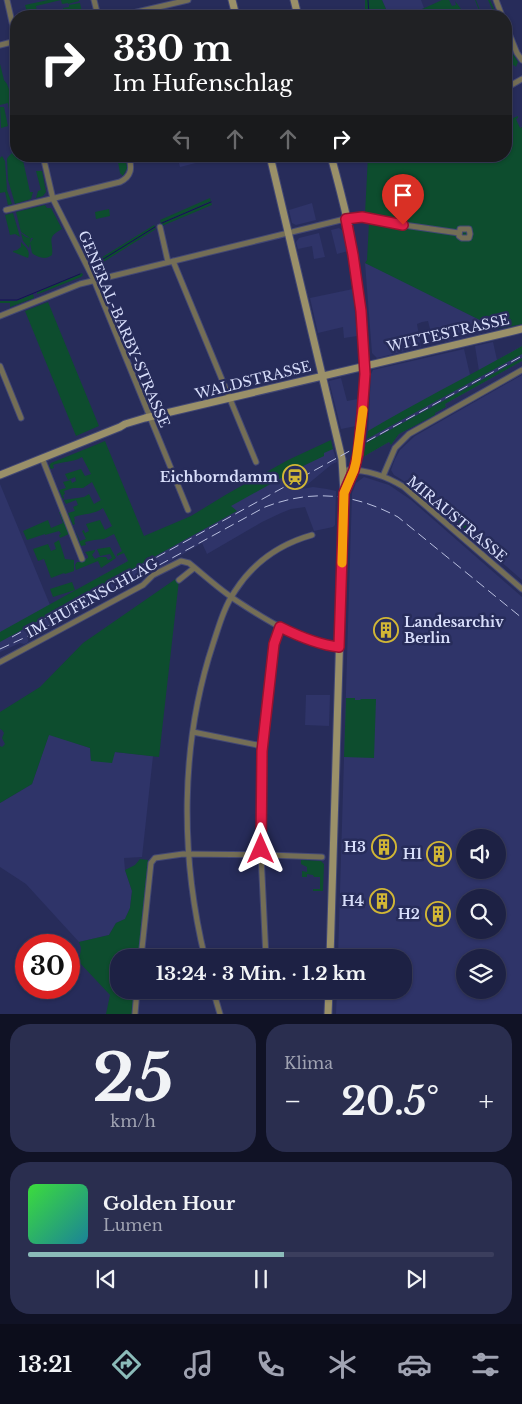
<!DOCTYPE html>
<html lang="de">
<meta charset="utf-8">
<style>
:root{--surface:#1d2144;--page:#2a2e4f;--text:#f1f3f6;--muted:#a0a3b2;--line:#3b3e5d;--accent:#8bbbb9}
body{margin:0;font-family:"Libre Baskerville",serif;background:var(--page);color:var(--text);height:100vh;display:flex;flex-direction:column;font-size:19px;white-space:nowrap}
*{box-sizing:border-box;margin:0}
p{font-size:16px;color:var(--muted)}
.icon{flex:none;width:28px;height:28px;fill:none;stroke:currentColor;stroke-width:2;stroke-linecap:round;stroke-linejoin:round}
.map{position:relative;height:1014px;overflow:hidden}
.panel{display:flex;flex-direction:column;gap:10px;padding:10px;background:#101225;flex:1}
.panel>*{flex:none}
.banner{position:absolute;left:10px;top:10px;width:502px;height:152px;border-radius:20px;box-shadow:0 1px 4px #0004,0 0 0 1px var(--line);background:#202124;color:#fff;overflow:hidden}
.fabs{position:absolute;left:456px;top:829px;display:grid;gap:10px}
.fabs a{display:grid;place-items:center;width:50px;height:50px;border-radius:50%;background:var(--surface);box-shadow:0 1px 4px #0004,0 0 0 1px var(--line);font-size:25px}
.speed{position:absolute;left:15px;top:934px;display:flex;gap:10px;font-size:25px;font-weight:700;text-align:center}
.speed>*{display:grid;place-content:center;width:65px;height:65px;border-radius:50%;background:var(--surface);box-shadow:0 1px 4px #0004,0 0 0 1px var(--line);line-height:1}
.speed .limit{border:8px solid #d22;background:#fff;color:#111}
.pin{position:absolute;display:grid;place-items:center;width:42px;height:42px;color:#fff;margin:-51px -21px;border-radius:50% 50% 50% 0;rotate:-45deg;box-shadow:0 0 5px #0007}
.pin .icon{rotate:45deg}
.me{position:absolute;width:55px;margin:-28px;rotate:0deg;stroke-linejoin:round;filter:drop-shadow(0 0 4px #0008)}
.turn{display:flex;align-items:center;gap:18px;height:105px;padding:0 20px;font-size:22px}
.turn .icon{width:65px;height:65px;stroke-width:2.5}
.turn b{display:block;font-size:35px;line-height:42px}
.lanes{display:flex;align-items:center;height:48px;padding:0 20px;background:#0003;justify-content:center;gap:25px;direction:ltr}
.lanes .off{opacity:.35}
.big{font-size:38px;font-weight:800;line-height:1.1}
.panel .widget{flex:1;display:flex;flex-direction:column;justify-content:center;gap:8px;min-width:0;padding:0 18px;border-radius:20px;background:var(--page)}
.panel .dial{align-items:center;gap:0}
.dial b{font-size:65px;line-height:1}
.song{display:flex;align-items:center;gap:15px}
.cover{width:60px;height:60px;border-radius:8px;background:linear-gradient(135deg,hsl(120 70% 55%),hsl(190 70% 35%))}
.played{height:5px;border-radius:2px;background:linear-gradient(90deg,var(--accent) 55%,var(--line) 55%)}
.keys{display:flex;justify-content:space-around;direction:ltr}
.heat{display:flex;justify-content:space-between;align-items:center;font-size:28px;direction:ltr}
.panel .tiles{flex:1;display:grid;gap:10px;grid-template-columns:1fr 1fr}
.widget:last-child{grid-column:span 2}
.trip{position:absolute;left:110px;top:949px;width:302px;height:50px;border-radius:20px;background:var(--surface);box-shadow:0 1px 4px #0004,0 0 0 1px var(--line);font-weight:800;line-height:50px;text-align:center}
.tabs{display:flex;height:80px;justify-content:space-around;align-items:center;background:#0c0d1b;color:var(--muted)}
.tabs .icon{width:35px;height:35px}
.tabs .on{color:var(--accent)}
.tabs b{font-size:22px;color:var(--text)}
.map>svg:first-child{display:block}
.built{fill:#2f3469;fill-rule:evenodd}
.green{fill:#0d4d2e}
.lines{fill:none;stroke-linecap:round;stroke-linejoin:round}
.stream{stroke:#161057;stroke-width:1}
.street-casing{stroke:#434874;stroke-width:7}
.secondary-casing{stroke:#434874;stroke-width:9}
.street{stroke:#746e56;stroke-width:5}
.secondary{stroke:#9a9069;stroke-width:7}
.rail{stroke:#b9bfdf;stroke-width:1;stroke-dasharray:10 5;stroke-linecap:butt}
.route-casing{stroke:#92132f;stroke-width:12}
.route{stroke:#e11d48;stroke-width:9}
.slow{stroke:#f59e0b;stroke-width:9}
.labels{text-anchor:middle;dominant-baseline:central;stroke-width:5;stroke-linejoin:round;paint-order:stroke}
.street-label{font-size:14px;fill:#d7ddfa;stroke:#272c5a}
.poi-label{font-size:14px;font-weight:bold;fill:#d7ddfa;stroke:#272c5a;text-anchor:end}
</style>
<div class="map">
<svg width="522" height="1014" viewBox="0 0 522 1014">
<rect width="100%" height="100%" fill="#272c5a"/>
<path class="built" d="M382,0H421L424,8L418,11L420,16H389Z
M177,156H224L180,167Z
M312,203L316,220L296,225L292,223L289,210Z
M339,228L343,231L348,251L337,254L331,230Z
M319,233L325,257L314,259L312,246L298,249L296,242L299,238Z
M365,263L393,276L498,329L445,342L442,330L431,333L428,321L422,322L417,324L421,347L377,358L372,353Z
M353,289L357,336L344,338L343,327L318,333L310,298Z
M493,342L497,360L522,346V361L445,404L446,407L435,413V415L399,434L391,445L389,442L363,457L368,434L371,374L373,370L464,349L470,375L479,371L475,346Z
M522,375V580L417,489L394,475L391,470L395,459L400,450L415,436Z
M341,378L347,401L358,399L356,426L341,429L329,381Z
M332,446L337,462L332,464L302,489L313,487L327,489L336,491L335,525L333,527L314,531L305,507L291,509L281,513L262,522L207,554L202,543L140,579L29,639L27,643L24,644L20,643L0,652V484L50,605Z
M364,477L389,485L411,500L522,597V1014H336L337,990H404V958L338,957L352,493L356,483ZM465,838H498V870H465ZM465,898H498V930H465ZM465,958H498V990H465Z
M306,695H330L329,726L305,725Z
M49,734L90,748L91,761L114,752L153,756L142,857L124,858L125,870L132,891L130,908L125,919L116,923L109,935L79,942L26,884L0,867V803L32,784Z"/>
<path class="green" d="M48,0H79V1L68,4V3L62,4L61,0L36,6L38,16H28L25,5Z
M365,0H382L389,16H365Z
M442,0H449L452,6L456,5L455,1L461,9L464,16H462L460,11L448,16H420L418,11Z
M475,0H476L481,13L485,11L487,16L494,13L488,0H490L497,16H473L480,13Z
M80,3L82,12L64,16H47L64,12L63,8L69,7V5Z
M506,39L511,51L518,62L516,67L514,65L506,70V54L508,53L506,49Z
M0,64L4,80L7,84L16,108V115L10,116L8,103L0,105Z
M0,107H4L8,126L1,128Z
M518,116V118L516,119L520,128L522,127V324L498,329L365,263L367,260L369,223L368,215L365,214L368,156H506V121Z
M12,153L16,154V156H22L30,192H33L31,199L15,204L8,180L7,159L8,157Z
M2,156L5,161L7,190L12,204L8,205L5,192L0,193V158Z
M117,156H125L127,168L123,176L120,173Z
M36,171H42L46,192L43,196L36,198L38,191L41,190Z
M210,198L211,201L161,223L160,220Z
M211,202L212,205L162,226L161,224Z
M45,205L47,208H51L62,229C45,238 54,241 52,255C46,260 38,258 32,253L30,243L33,238H31L29,248L23,241L21,233L26,237L30,238L21,232L16,212Z
M109,209L110,216L96,219L95,212Z
M13,213L20,237L15,234L10,235L5,215Z
M154,225L155,227L95,264L96,261Z
M155,228L156,229L97,266L95,264Z
M21,242C25,247 31,250 28,258L13,252V251L17,250L21,247Z
M82,273L83,275L81,277L41,293L37,294V292Z
M33,294L34,298L10,307V303H0V301H16Z
M48,302L99,426L76,436L25,311Z
M522,346V354L367,439L368,431C419,401 471,375 522,346Z
M522,358V361L445,404L446,407L435,413V415L399,434L391,445L389,442L363,457L366,443Z
M331,440L333,449L324,453V456L299,468L231,506L237,511L0,642V632L128,561L124,553L117,556V554L122,551L114,534L104,539L94,540L85,542L86,545L81,546L75,530L80,541L86,539L82,531L84,530L85,533L89,531L86,524L100,520L105,530L112,526L103,508C94,515 84,513 74,517L75,520L74,521L75,524L73,525L68,513L75,511L73,507L78,505L76,500L66,504L64,500L84,497L89,494L94,504L101,500L92,482L83,488H73L64,491L65,494L63,495L64,498L63,499L59,490L66,488L63,482L71,480L72,483L76,481L75,477L68,480L65,474L81,469L85,476L91,474L82,457C72,463 63,461 53,465L54,468L51,469L49,466L51,463L105,441L144,536L191,516L227,494L288,460Z
M59,512H60L69,534L60,538L59,535L61,534L59,531L45,535V534L27,540L23,531L48,520L51,528L63,523Z
M453,515L456,516L468,526L467,533L449,517Z
M59,540L65,559L74,560V571L65,574L64,573L51,578L44,559L38,561L33,549L48,544L51,551L56,549L54,543Z
M110,547L116,558L101,568L98,561L76,570L75,565L77,562H79L88,558V556L85,552L95,550V551L92,555L95,559L99,557H106L108,560L112,558L110,554L100,556L97,549Z
M177,578L179,580L159,757L115,752L112,763L91,761L90,748L49,735L32,784L0,803V746L2,747L5,744L2,738L4,733L2,730L0,729V712L40,687L83,643Z
M72,582L75,590L53,597L50,589Z
M346,698H355V700H360L361,699H376L374,758L344,757Z
M140,859L148,860L138,957L119,958V990H134L132,1014H106L110,995L79,962L81,948L79,942L109,935L116,923L125,919L130,908L132,891L125,870L135,865Z
M301,860L321,861L324,864L323,891H313V889H320V877H314L313,875L307,874V877H302V871L307,872V867L301,864Z"/>
<g class="lines">
<path class="stream" d="M368,0L369,16
M162,223L211,202
M97,263L155,227
M0,300H17L80,274"/>
<defs>
<path id="street" d="M7,0L16,40
M94,0L98,16
M496,0L502,16
M120,16L188,0
M506,26L517,53L522,60
M0,45L16,41
M506,88L522,79
M43,156L53,199L94,280L188,510
M6,210L120,182C132,176 132,168 129,156
M160,227L168,262
M460,229H469L470,234L469,238H462L459,236Z
M173,261L256,462
M0,316L80,284L353,217H362L390,223L459,233
M0,366L21,418
M42,458L82,559
M343,470C364,469 385,475 404,487L522,589
M383,476L395,448L409,434L522,370
M179,580L194,568
M0,662L143,585L153,575L181,561L189,563C205,576 220,590 237,601C266,620 304,644 339,647
M193,732L262,746
M141,958L151,863L155,858L183,854L267,855L322,857
M205,958C180,855 180,744 213,644C219,626 224,607 235,591C253,563 280,544 312,535
M266,958L261,854L262,751L274,644L280,627
M213,990L220,1014
M135,1014L137,990"/>
<path id="secondary" d="M232,0L236,16
M294,0L298,16
M270,156L342,459L344,493L343,531L330,958
M331,156C337,178 343,201 348,223C359,281 367,342 363,401C362,423 361,448 354,469C352,476 348,483 345,490
M0,475L120,427L125,424L145,418L522,329
M328,1014L329,990"/>
</defs>
<use href="#street" class="street-casing"/>
<use href="#secondary" class="secondary-casing"/>
<use href="#street" class="street"/>
<use href="#secondary" class="secondary"/>
<path class="rail" d="M12,637L522,356
M0,649L39,631L265,507C312,489 353,493 398,517L522,618"/>
</g>
<g class="lines">
<defs>
<path id="route" d="M261,849L262,751L274,644L280,627C298,636 319,645 339,647L344,493L354,470L358,454L362,414L365,374L361,311L353,255L346,219L362,217L403,225"/>
</defs>
<use href="#route" class="route-casing"/>
<use href="#route" class="route"/>
<path class="slow" d="M342,563L344,493L354,470L356,462L363,410"/>
</g>
<defs>
<symbol id="station-ring" viewBox="-11 -11 22 22"><circle r="9.5" fill="#272c5a" stroke="#d2b735" stroke-width="1.5"/><path d="M-3-6H3Q5-6 5-4V2Q5 4 3 4L4.5 6H3L1.5 4h-3L-3 6H-4.5L-3 4Q-5 4-5 2V-4Q-5-6-3-6ZM-3.5-4v3h7v-3ZM-3.5 1v1.5H-2V1ZM2 1v1.5H3.5V1Z" fill="#d2b735"/></symbol>
<symbol id="building-ring" viewBox="-11 -11 22 22"><circle r="9.5" fill="#272c5a" stroke="#d2b735" stroke-width="1.5"/><path d="M-4-6H4V6H1V3H-1V6H-4ZM-2.5-4.3h1.7v1.8h-1.7ZM.8-4.3h1.7v1.8H.8ZM-2.5-1h1.7V.8h-1.7ZM.8-1h1.7V.8H.8Z" fill="#d2b735"/></symbol>
</defs>
<g fill-rule="evenodd">
<use href="#station-ring" x="281" y="463" width="28" height="28"/>
<use href="#building-ring" x="372" y="616" width="28" height="28"/>
<use href="#building-ring" x="370" y="833" width="28" height="28"/>
<use href="#building-ring" x="425" y="840" width="28" height="28"/>
<use href="#building-ring" x="368" y="887" width="28" height="28"/>
<use href="#building-ring" x="424" y="900" width="28" height="28"/>
</g>
<g class="labels">
<g class="street-label">
<text transform="translate(124 329) rotate(67)">GENERAL-BARBY-STRASSE</text>
<text transform="translate(448 333) rotate(-13)">WITTESTRASSE</text>
<text transform="translate(253 380) rotate(-14)">WALDSTRASSE</text>
<text transform="translate(457 519) rotate(40)">MIRAUSTRASSE</text>
<text transform="translate(92 598) rotate(-29)">IM HUFENSCHLAG</text>
</g>
<g class="poi-label">
<text x="278" y="477">Eichborndamm</text>
<text x="404" y="622" text-anchor="start">Landesarchiv<tspan x="404" dy="16">Berlin</tspan></text>
<text x="366" y="847">H3</text>
<text x="422" y="854">H1</text>
<text x="364" y="901">H4</text>
<text x="420" y="914">H2</text>
</g>
</g>
</svg>
<div class="fabs">
<a><svg class="icon" aria-label="sound" viewBox="0 0 24 24"><path d="M4 9h4l5-4v14l-5-4H4zM17 9q2 3 0 6"/></svg></a>
<a><svg class="icon" aria-label="search" viewBox="0 0 24 24"><circle cx="10" cy="10" r="6"/><path d="M15 15l6 6"/></svg></a>
<a><svg class="icon" aria-label="layers" viewBox="0 0 24 24"><path d="M12 4l9 5-9 5-9-5zM3 14l9 5 9-5"/></svg></a>
</div>
<div class="speed"><div class="limit">30</div></div>
<div class="pin" style="left:403px;top:225px;background:#d93025"><svg class="icon" aria-label="arrive" viewBox="0 0 24 24"><path d="M6 21V4h12l-3 4 3 4H6"/></svg></div>
<svg class="me" style="left:261px;top:849px" viewBox="-20 -20 40 40"><path d="M0-17L14 15 0 8-14 15z" fill="#e11d48" stroke="#fff" stroke-width="4"/></svg>
<div class="trip">13:24 · 3 Min. · 1.2 km</div>
<div class="banner">
<div class="turn"><svg class="icon" aria-label="right" viewBox="0 0 24 24"><path d="M7 20v-9h11M14 6l5 5-5 5"/></svg><div><b>330 m</b>Im Hufenschlag</div></div>
<div class="lanes"><svg class="icon off" aria-label="left" viewBox="0 0 24 24"><path d="M17 20v-9H6M10 6l-5 5 5 5"/></svg><svg class="icon off" aria-label="ahead" viewBox="0 0 24 24"><path d="M12 20V5M6 11l6-6 6 6"/></svg><svg class="icon off" aria-label="ahead" viewBox="0 0 24 24"><path d="M12 20V5M6 11l6-6 6 6"/></svg><svg class="icon" aria-label="right" viewBox="0 0 24 24"><path d="M7 20v-9h11M14 6l5 5-5 5"/></svg></div>
</div>
</div>
<section class="panel">
<div class="tiles">
<div class="widget dial"><b>25</b><p>km/h</p></div>
<div class="widget"><p>Klima</p>
<div class="heat"><a>−</a><b class="big">20.5°</b><a>+</a></div>
</div>
<div class="widget">
<div class="song"><i class="cover"></i><div><b>Golden Hour</b><p>Lumen</p></div></div>
<div class="played"></div>
<div class="keys"><svg class="icon" aria-label="previous" viewBox="0 0 24 24"><path d="M18 5L8 12l10 7zM5 5v14"/></svg><svg class="icon" aria-label="pause" viewBox="0 0 24 24"><path d="M8 5v14M16 5v14"/></svg><svg class="icon" aria-label="next" viewBox="0 0 24 24"><path d="M6 5l10 7-10 7zM19 5v14"/></svg></div>
</div>
</div>
</section>
<nav class="tabs">
<b>13:21</b>
<svg class="icon on" aria-label="directions" viewBox="0 0 24 24"><path d="M12 3l9 9-9 9-9-9zM9 14v-3h6M13 9l2 2-2 2"/></svg>
<svg class="icon" aria-label="music" viewBox="0 0 24 24"><path d="M9 18V5l10-2v13"/><circle cx="6" cy="18" r="3"/><circle cx="16" cy="16" r="3"/></svg>
<svg class="icon" aria-label="phone" viewBox="0 0 24 24"><path d="M5 4h4l2 5-3 2q2 4 5 5l2-3 5 2v4C11 20 4 13 5 4z"/></svg>
<svg class="icon" aria-label="climate" viewBox="0 0 24 24"><path d="M12 3v18M4 7l16 10M4 17L20 7"/></svg>
<svg class="icon" aria-label="car" viewBox="0 0 24 24"><path d="M5 17H2v-5l4-1 3-4h7l3 4 3 1v5h-3M9 17h6M6 11h13"/><circle cx="7" cy="17" r="2"/><circle cx="17" cy="17" r="2"/></svg>
<svg class="icon" aria-label="filters" viewBox="0 0 24 24"><path d="M4 7h16M4 17h16"/><circle cx="9" cy="7" r="2"/><circle cx="15" cy="17" r="2"/></svg>
</nav>
